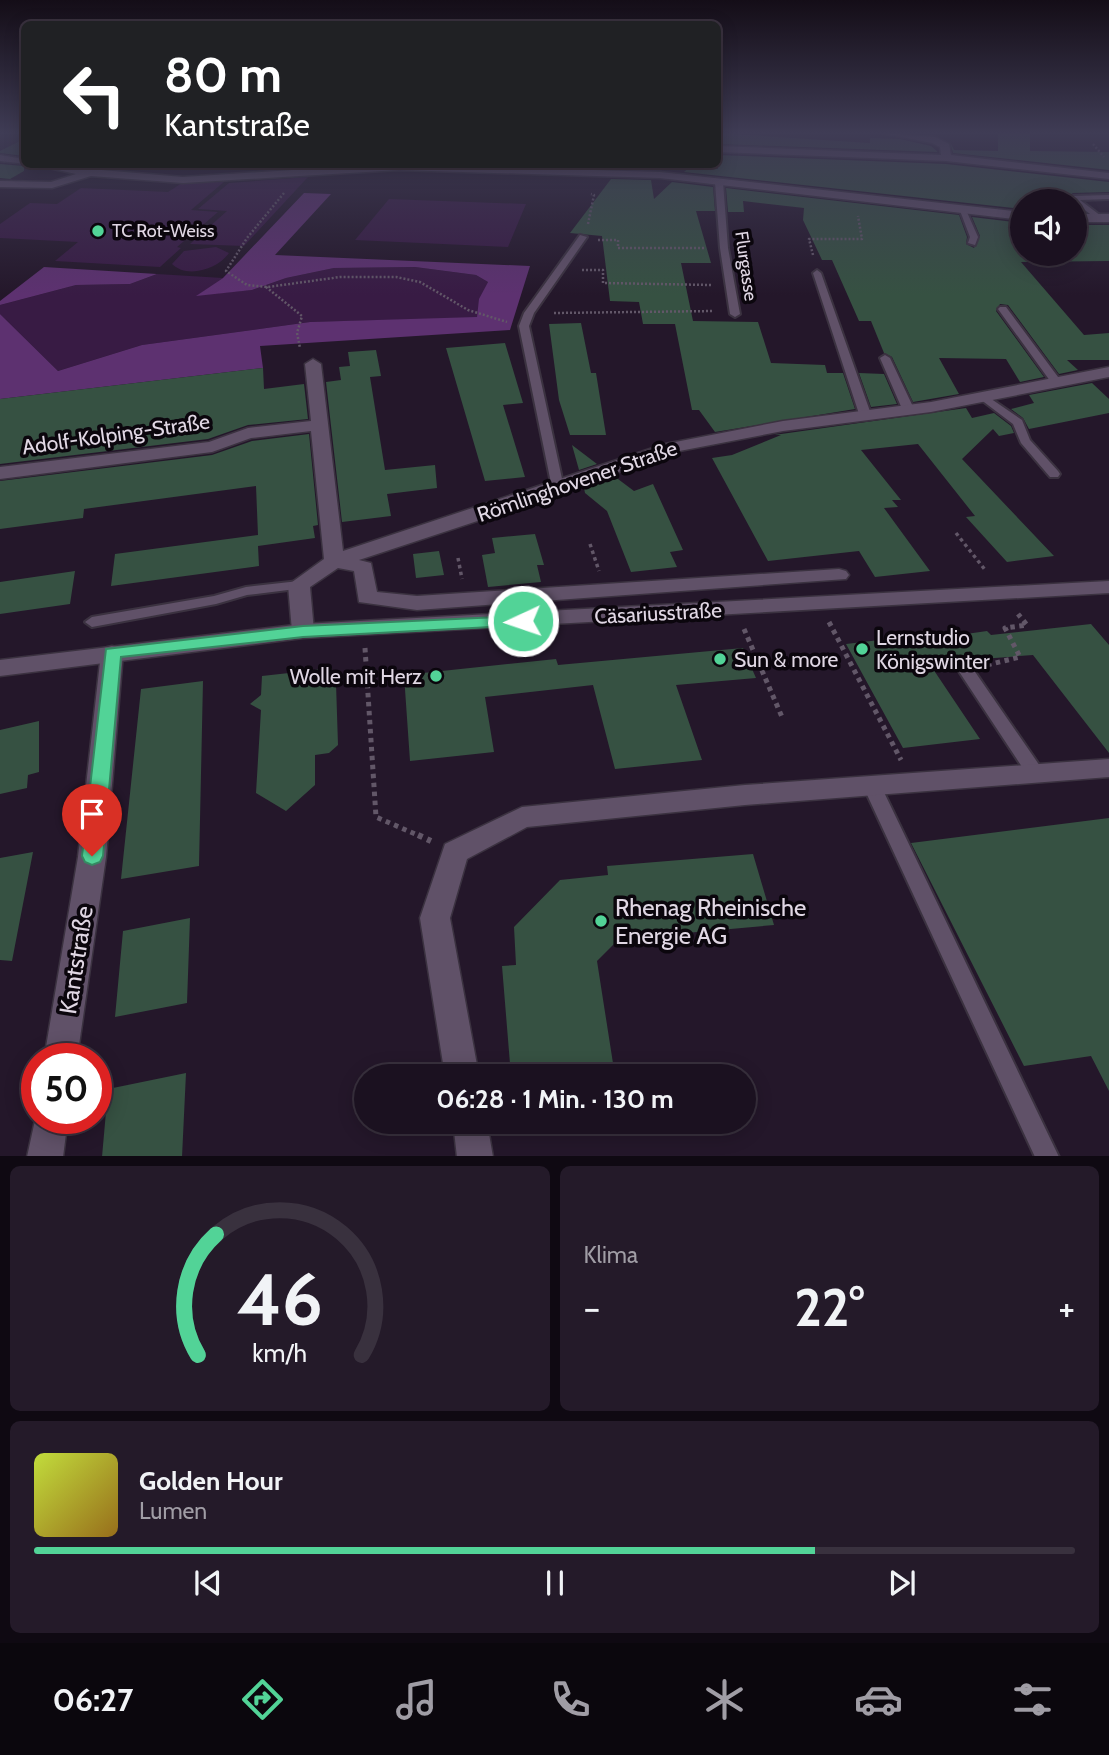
<!DOCTYPE html>
<html lang="de">
<meta charset="utf-8">
<style>
:root{--surface:#1b1120;--page:#241a29;--text:#f1f3f6;--muted:#a09da5;--line:#39313e;--accent:#52d397}
body{margin:0;font-family:Cabin,sans-serif;background:var(--page);color:var(--text);height:100vh;display:flex;flex-direction:column;font-size:26px;white-space:nowrap}
*{box-sizing:border-box;margin:0}
p{font-size:23px;color:var(--muted)}
.icon{flex:none;width:38px;height:38px;fill:none;stroke:currentColor;stroke-width:2;stroke-linecap:round;stroke-linejoin:round}
.map{position:relative;height:1156px;overflow:hidden}
.side{display:flex;flex-direction:column;gap:10px;padding:10px;background:#0f0912;flex:1}
.side>*{flex:none}
.guide{position:absolute;left:21px;top:21px;width:700px;height:147px;border-radius:10px;box-shadow:0 4px 18px #0003,0 0 0 2px var(--line);background:#202124;color:#fff;overflow:hidden}
.tools{position:absolute;left:1010px;top:189px;display:grid;gap:14px}
.tools a{display:grid;place-items:center;width:77px;height:77px;border-radius:50%;background:var(--surface);box-shadow:0 4px 18px #0003,0 0 0 2px var(--line);font-size:35px}
.speed{position:absolute;left:21px;top:1043px;display:flex;gap:14px;font-size:35px;font-weight:700;text-align:center}
.speed>*{display:grid;place-content:center;width:91px;height:91px;border-radius:50%;background:var(--surface);box-shadow:0 4px 18px #0003,0 0 0 2px var(--line);line-height:1}
.speed .limit{border:10px solid #d22;background:#fff;color:#111}
.pin{position:absolute;display:grid;place-items:center;width:60px;height:60px;color:#fff;margin:-72px -30px;border-radius:50% 50% 50% 0;rotate:-45deg;box-shadow:0 0 7px #0007}
.pin .icon{rotate:45deg}
.me{position:absolute;width:77px;margin:-38px;rotate:267deg;stroke-linejoin:round;filter:drop-shadow(0 0 5px #0008)}
.turn{display:flex;align-items:center;gap:24px;height:147px;padding:0 28px;font-size:32px}
.turn .icon{width:91px;height:91px;stroke-width:2.5}
.turn b{display:block;font-size:49px;line-height:60px}
.big{font-size:52px;font-weight:800;line-height:1.1}
.side .tile{flex:1;display:flex;flex-direction:column;justify-content:center;gap:10px;min-width:0;padding:0 24px;border-radius:10px;background:var(--page)}
.side .dial{align-items:center;gap:0}
.dial svg{height:182px;overflow:visible;fill:none;stroke:var(--line);stroke-width:7;stroke-linecap:round;text-anchor:middle}
.dial text{fill:var(--text);stroke:none}
.song{display:flex;align-items:center;gap:21px}
.cover{width:84px;height:84px;border-radius:10px;background:linear-gradient(135deg,hsl(70 70% 55%),hsl(40 70% 35%))}
.played{height:7px;border-radius:4px;background:linear-gradient(90deg,var(--accent) 75%,var(--line) 75%)}
.keys{display:flex;justify-content:space-around;direction:ltr}
.heat{display:flex;justify-content:space-between;align-items:center;font-size:38px;direction:ltr}
.side .tiles{flex:1;display:grid;gap:10px;grid-template-columns:1fr 1fr}
.tile:last-child{grid-column:span 2}
.trip{position:absolute;left:354px;top:1064px;width:402px;height:70px;border-radius:35px;background:var(--surface);box-shadow:0 4px 18px #0003,0 0 0 2px var(--line);font-weight:800;line-height:70px;text-align:center}
.dock{display:flex;height:112px;justify-content:space-around;align-items:center;background:#0b070d;color:var(--muted)}
.dock .icon{width:49px;height:49px}
.dock .active{color:var(--accent)}
.dock b{font-size:32px;color:var(--text)}
.map>svg:first-child{display:block}
.green{fill:#381b44}
.forest{fill:#5d3170}
.building{fill:#365142}
.lines{fill:none;stroke-linecap:round;stroke-linejoin:round}
.lane-casing{stroke:#3b3240;stroke-width:4}
.street-casing{stroke:#3b3240;stroke-width:3}
.secondary-casing{stroke:#3b3240;stroke-width:3}
.path-far3{stroke:#625768;stroke-width:2.5;stroke-dasharray:2 2;stroke-linecap:butt}
.path-far2{stroke:#625768;stroke-width:3.5;stroke-dasharray:3.5 3.5;stroke-linecap:butt}
.path-far1{stroke:#625768;stroke-width:5;stroke-dasharray:4.5 4.5;stroke-linecap:butt}
.path{stroke:#625768;stroke-width:6;stroke-dasharray:5 5;stroke-linecap:butt}
.lane{fill:#605168;fill-rule:evenodd}
.street{fill:#605168;fill-rule:evenodd}
.secondary{fill:#605168;fill-rule:evenodd}
.route{fill:#52d397;stroke:#358962;stroke-width:2}
.poi-dot{fill:#52d397;stroke:#0b060d;stroke-width:2.5}
.labels{text-anchor:middle;dominant-baseline:central;stroke-width:7;stroke-linejoin:round;paint-order:stroke}
.far-poi-label{font-size:18px;fill:#e0d7e4;stroke:#0b060d;text-anchor:start}
.far-street-label{font-size:18px;fill:#e0d7e4;stroke:#0b060d}
.street-label{font-size:21px;fill:#e0d7e4;stroke:#0b060d}
.poi-label{font-size:21px;fill:#e0d7e4;stroke:#0b060d;text-anchor:start}
.near-poi-label{font-size:24px;fill:#e0d7e4;stroke:#0b060d;text-anchor:start}
.near-street-label{font-size:24px;fill:#e0d7e4;stroke:#0b060d}
</style>
<div class="map">
<svg width="1109" height="1157" viewBox="0 0 1109 1157">
<rect width="100%" height="100%" fill="#24172a"/>
<path class="green" d="M308,177L244,246L190,244L227,211L198,209L229,183Z
M225,181L191,210L218,212L177,247L181,248L160,267L55,261L78,242L0,238V224L30,203L57,204L81,188L168,192L182,183Z
M389,199L526,204L508,247L355,240Z
M216,247L229,253C218,269 187,279 172,264L184,251Z
M415,267L476,275L488,282L480,299L477,318L310,322L142,345L58,371L0,314V305L76,285L130,284L157,274L223,278L198,295L252,290L286,278L334,268Z"/>
<path class="forest" d="M304,193L331,194L275,255L530,266L510,330L260,346L263,368L0,399V314L58,371L142,345L310,322L477,317L479,299L488,282L476,275L415,267L334,268L286,278L252,290L196,296L223,278Z
M44,267L157,274L130,284L76,285L0,305V301Z"/>
<path class="building" d="M718,133L870,143V138L900,139L931,146L938,152L718,144Z
M998,133H1030V151L1109,152V170L953,153L950,142L954,150L998,151Z
M24,139V156L0,153V151Z
M718,155L946,164L1109,182V192L1073,193L1067,197L1069,201H1022V209L684,172L691,166L718,169Z
M0,164L24,166V171L10,179L0,178Z
M611,179L651,180L654,199L672,182L713,187L715,211H696L711,263H681L693,321L758,322L771,363L825,365L827,373H843L855,409L715,432L699,410H692L675,324H643L639,302L610,301L602,236L570,233Z
M726,188L959,215L967,237L966,244L974,248L980,236L972,217L1022,223V254H1074V225H1109V261L1021,262L1084,335L1109,333V360H1067L1078,370L1059,374L1008,305L1000,304L996,311L1044,377L1020,382L1006,359L939,358L959,394L913,402L892,357L884,353L871,321H859L832,260H822L803,220L804,208L743,201L744,212H728Z
M581,323L591,373H596L606,435H570L559,400L549,324Z
M505,343L523,403L503,405L525,477L485,481L446,348Z
M376,350L381,376L370,377L385,470L435,465L437,488L387,494L391,516L342,522L326,382L341,380L339,367L350,366L348,352Z
M263,368L264,389L304,384L308,419L248,425L208,439L0,464V399Z
M859,373L884,374L897,404L871,407Z
M1092,383L1109,399V413L1029,429L1023,418L1011,409L1034,403L1029,395Z
M966,408L972,418L994,413L1011,426L1014,433L999,436L993,429L962,459L1054,556L1007,562L966,517L975,516L918,444L861,450L901,500H892L898,507L884,508L930,571L875,577L859,551L768,561L712,458L732,455L781,435H774Z
M309,434L318,525L313,526L315,538L258,546L259,566L111,586L115,554L258,535L256,486L84,509L83,518L0,529V481L212,455L252,441Z
M572,445L597,464L579,470Z
M614,476L634,491L653,484L683,550L670,552L677,567L631,572L607,511L585,493L584,488Z
M535,534L544,565H537L541,582L488,587L482,555L495,553L492,538Z
M439,551L444,575L416,578L413,554Z
M75,571L70,604L0,614V582Z
M1091,624L1109,645V753L1033,655L929,663L980,739L903,748L846,644L921,635L924,640L987,631L991,635Z
M743,648L756,678L676,685L702,760L615,769L593,685L485,697L494,752L410,761L404,675L556,659L558,665Z
M297,667L305,671L332,668V683H336L338,745L329,753L315,755V785L286,811L256,793L261,710L250,704L261,695L262,676L289,673Z
M203,681L199,866L121,879L141,689Z
M39,721V772L28,775L27,788L0,794V730Z
M1109,818V1091L1091,1056L1024,1066L911,843Z
M33,852L12,961L0,960V858Z
M753,854L774,925L619,939L597,961L615,1076H511L502,966L516,965L514,927L560,880L608,875L607,866Z
M190,918L187,1003L115,1017L123,931Z
M186,1073L182,1157H102L108,1089Z
M514,1122H604L515,1131Z"/>
<g class="lines">
<defs>
<path id="lane" d="M559,164H566L560,173L556,171Z
M719,180L723,182L728,248L740,314L735,317L730,314L720,248L715,182Z
M1109,195V199L1080,200L1101,216V220H1098L1069,198L1073,196Z
M959,208L966,210L978,237L975,245L968,243L970,237Z
M580,235L587,237L534,313L529,326L564,488L558,492L552,488L519,326L524,313Z
M817,270L821,273L872,417L870,419L866,420L860,417L813,273Z
M1000,307H1006L1061,381V385H1053L998,309Z
M885,355L890,358L915,411L913,413H905L903,411L880,358Z
M984,394L1022,420L1030,440L1058,471L1060,474L1058,477H1050L1021,443L1013,424L980,399L979,397Z
M299,581L304,582L306,585L304,588L247,595L216,604L92,627L85,622L92,617L214,596L246,587Z
M966,665L971,666L1042,769L1045,774L1042,779L1036,780L1030,779L958,670L961,666Z
M872,779L878,781L881,786L1059,1157H1035L863,786L866,781Z"/>
<path id="street" d="M881,133L935,137L949,144L951,155L1109,173V179L946,161L718,152V146L941,155L940,147L932,143Z
M0,155L24,159L27,164L0,161Z
M31,164L183,177L387,164L660,172L1022,212V220L660,178L399,170L183,183L91,176L52,188L0,187V181L51,182L76,174Z
M1074,214H1109V222H1074Z
M313,359L321,364L343,551L665,444L783,421L931,402L1109,367V377L931,412L783,431L669,453L565,492L359,560L371,563L377,592L417,596L839,569L846,571L849,575L846,579L417,610L359,602L354,571L338,568L310,587L314,631L311,636H295L292,631L288,585L324,559L311,431L251,438L212,452L0,479V467L209,442L248,428L311,421L305,364Z
M112,646L120,648L123,653L106,857L77,1059H44L78,857L101,653L104,648Z
M1109,759V777L745,805L527,827L467,859L450,918L479,1076H445L420,918L445,844L522,807L745,785Z
M37,1111V1118H68L63,1157H27Z
M453,1122H487L493,1157H457Z"/>
<path id="secondary" d="M1109,581V593L303,638L0,676V660L303,624Z"/>
</defs>
<use href="#lane" class="lane-casing"/>
<use href="#street" class="street-casing"/>
<use href="#secondary" class="secondary-casing"/>
<path class="path-far3" d="M1093,144L1104,157
M284,193L247,238L226,271L247,285L268,287L340,277H396L420,282L468,310L507,322
M588,224L594,195L591,194
M598,240H618V248H706
M813,255L809,239H862L858,216
M582,270H603V283L711,285
M266,287L302,316L297,333L300,348
M554,313L714,311"/>
<path class="path-far2" d="M956,533L986,571
M590,544L599,571
M458,558L462,579"/>
<path class="path-far1" d="M829,622L901,760
M744,629L782,717
M365,648L376,817L422,837
M987,665L1020,657L1005,628L1027,625L1018,614"/>
<path class="path" d="M418,835L431,841"/>
<use href="#lane" class="lane"/>
<use href="#street" class="street"/>
<use href="#secondary" class="secondary"/>
</g>
<linearGradient id="sky" x2="0" y2="1"><stop stop-color="#140d17"/><stop offset="0.45" stop-color="#3f3c55"/><stop offset="1" stop-color="#3f3c55" stop-opacity="0"/></linearGradient>
<rect width="1109" height="295" fill="url(#sky)"/>
<path class="route" d="M523,616L529,617L532,621L529,625L303,637L121,657L103,856L100,862L92,865L85,862L82,856L106,649L303,626Z"/>
<g class="poi-dot">
<circle cx="98" cy="231" r="7"/>
<circle cx="862" cy="649" r="7"/>
<circle cx="720" cy="659" r="7"/>
<circle cx="436" cy="676" r="7"/>
<circle cx="601" cy="921" r="7"/>
</g>
<g class="labels">
<g class="far-poi-label">
<text x="112" y="231">TC Rot-Weiss</text>
</g>
<g class="far-street-label">
<text transform="translate(746 266) rotate(82)">Flurgasse</text>
</g>
<g class="street-label">
<text transform="translate(116 434) rotate(-8)">Adolf-Kolping-Straße</text>
<text transform="translate(577 481) rotate(-19)">Römlinghovener Straße</text>
<text transform="translate(658 613) rotate(-3)">Cäsariusstraße</text>
</g>
<g class="poi-label">
<text x="876" y="637">Lernstudio<tspan x="876" dy="24">Königswinter</tspan></text>
<text x="734" y="659">Sun &amp; more</text>
<text x="422" y="676" text-anchor="end">Wolle mit Herz</text>
</g>
<g class="near-poi-label">
<text x="615" y="907">Rhenag Rheinische<tspan x="615" dy="28">Energie AG</tspan></text>
</g>
<g class="near-street-label">
<text transform="translate(76 960) rotate(-81)">Kantstraße</text>
</g>
</g>
</svg>
<div class="tools">
<a><svg class="icon" aria-label="sound" viewBox="0 0 24 24"><path d="M4 9h4l5-4v14l-5-4H4zM17 9q2 3 0 6"/></svg></a>
</div>
<div class="speed"><div class="limit">50</div></div>
<div class="pin" style="left:92px;top:856px;background:#d93025"><svg class="icon" aria-label="arrive" viewBox="0 0 24 24"><path d="M6 21V4h12l-3 4 3 4H6"/></svg></div>
<svg class="me" style="left:523px;top:621px" viewBox="-20 -20 40 40"><circle r="17" fill="#52d397" stroke="#fff" stroke-width="3"/><path d="M0-11L8 9 0 5-8 9z" fill="#fff"/></svg>
<div class="trip">06:28 · 1 Min. · 130 m</div>
<div class="guide">
<div class="turn"><svg class="icon" aria-label="left" viewBox="0 0 24 24"><path d="M17 20v-9H6M10 6l-5 5 5 5"/></svg><div><b>80 m</b>Kantstraße</div></div>
</div>
</div>
<section class="side">
<div class="tiles">
<div class="tile dial"><svg viewBox="0 0 100 80">
<path d="M14 69A42 42 0 1 1 86 69"/>
<path d="M14 69A42 42 0 0 1 22 16" stroke="#52d397"/>
<text x="50" y="56" font-size="32" font-weight="700">46</text>
<text x="50" y="72" font-size="11">km/h</text>
</svg></div>
<div class="tile"><p>Klima</p>
<div class="heat"><a>−</a><b class="big">22°</b><a>+</a></div>
</div>
<div class="tile">
<div class="song"><i class="cover"></i><div><b>Golden Hour</b><p>Lumen</p></div></div>
<div class="played"></div>
<div class="keys"><svg class="icon" aria-label="previous" viewBox="0 0 24 24"><path d="M18 5L8 12l10 7zM5 5v14"/></svg><svg class="icon" aria-label="pause" viewBox="0 0 24 24"><path d="M8 5v14M16 5v14"/></svg><svg class="icon" aria-label="next" viewBox="0 0 24 24"><path d="M6 5l10 7-10 7zM19 5v14"/></svg></div>
</div>
</div>
</section>
<nav class="dock">
<b>06:27</b>
<svg class="icon active" aria-label="directions" viewBox="0 0 24 24"><path d="M12 3l9 9-9 9-9-9zM9 14v-3h6M13 9l2 2-2 2"/></svg>
<svg class="icon" aria-label="music" viewBox="0 0 24 24"><path d="M9 18V5l10-2v13"/><circle cx="6" cy="18" r="3"/><circle cx="16" cy="16" r="3"/></svg>
<svg class="icon" aria-label="phone" viewBox="0 0 24 24"><path d="M5 4h4l2 5-3 2q2 4 5 5l2-3 5 2v4C11 20 4 13 5 4z"/></svg>
<svg class="icon" aria-label="climate" viewBox="0 0 24 24"><path d="M12 3v18M4 7l16 10M4 17L20 7"/></svg>
<svg class="icon" aria-label="car" viewBox="0 0 24 24"><path d="M5 17H2v-5l4-1 3-4h7l3 4 3 1v5h-3M9 17h6M6 11h13"/><circle cx="7" cy="17" r="2"/><circle cx="17" cy="17" r="2"/></svg>
<svg class="icon" aria-label="filters" viewBox="0 0 24 24"><path d="M4 7h16M4 17h16"/><circle cx="9" cy="7" r="2"/><circle cx="15" cy="17" r="2"/></svg>
</nav>
